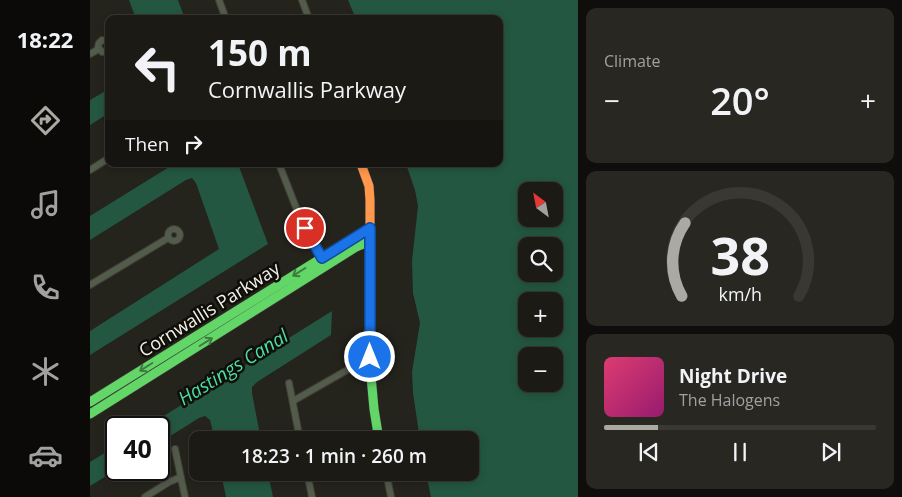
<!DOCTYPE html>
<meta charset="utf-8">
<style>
:root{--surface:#1b1a15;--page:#282722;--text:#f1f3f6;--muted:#a0a1a0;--line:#393834;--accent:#abaaa2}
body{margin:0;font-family:"Open Sans",sans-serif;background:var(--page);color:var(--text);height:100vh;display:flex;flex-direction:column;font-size:19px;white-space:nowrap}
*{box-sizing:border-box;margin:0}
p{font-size:16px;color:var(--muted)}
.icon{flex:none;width:28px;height:28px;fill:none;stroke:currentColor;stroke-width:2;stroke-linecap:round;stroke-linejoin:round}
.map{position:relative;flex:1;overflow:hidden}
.side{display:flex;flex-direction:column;gap:8px;padding:8px;background:#0f0e0c;width:324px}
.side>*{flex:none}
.hud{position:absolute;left:15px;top:15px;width:398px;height:152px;border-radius:10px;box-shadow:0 2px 8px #0003,0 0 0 1px var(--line);background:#1b1a15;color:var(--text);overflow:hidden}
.needle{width:32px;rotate:328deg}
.buttons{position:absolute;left:428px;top:182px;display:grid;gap:10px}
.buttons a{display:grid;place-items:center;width:45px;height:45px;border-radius:10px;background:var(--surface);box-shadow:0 2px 8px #0003,0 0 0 1px var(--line);font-size:25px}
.speed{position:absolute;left:15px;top:416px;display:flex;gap:10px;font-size:25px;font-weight:700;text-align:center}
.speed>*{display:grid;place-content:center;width:65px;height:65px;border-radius:50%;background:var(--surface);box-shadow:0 2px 8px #0003,0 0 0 1px var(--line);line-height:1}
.speed .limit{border:2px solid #111;border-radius:8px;background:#fff;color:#111}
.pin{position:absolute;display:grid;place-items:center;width:42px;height:42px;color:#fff;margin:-21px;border:2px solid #fff;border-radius:50%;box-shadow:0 1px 5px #0007}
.me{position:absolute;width:55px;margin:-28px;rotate:0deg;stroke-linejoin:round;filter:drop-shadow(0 0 4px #0008)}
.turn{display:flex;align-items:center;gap:18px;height:105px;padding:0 20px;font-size:22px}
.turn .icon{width:65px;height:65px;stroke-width:2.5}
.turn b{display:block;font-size:35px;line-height:42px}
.then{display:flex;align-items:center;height:48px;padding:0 20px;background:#0003;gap:10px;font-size:19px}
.big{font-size:38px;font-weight:600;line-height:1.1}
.side .tile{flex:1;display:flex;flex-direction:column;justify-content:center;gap:8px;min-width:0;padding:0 18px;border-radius:10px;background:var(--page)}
.side .dial{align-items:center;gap:0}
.dial svg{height:130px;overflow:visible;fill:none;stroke:var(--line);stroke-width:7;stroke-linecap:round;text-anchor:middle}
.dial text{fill:var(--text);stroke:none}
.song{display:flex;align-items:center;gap:15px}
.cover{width:60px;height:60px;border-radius:8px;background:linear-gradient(135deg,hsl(340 70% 55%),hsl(320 70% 35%))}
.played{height:5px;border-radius:2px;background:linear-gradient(90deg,var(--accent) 20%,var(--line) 20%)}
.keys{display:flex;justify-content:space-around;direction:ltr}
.heat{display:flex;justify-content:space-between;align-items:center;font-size:28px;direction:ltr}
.trip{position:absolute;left:99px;top:431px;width:290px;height:50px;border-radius:10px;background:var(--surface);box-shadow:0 2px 8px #0003,0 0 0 1px var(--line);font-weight:600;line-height:50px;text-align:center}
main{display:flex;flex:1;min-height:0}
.menu{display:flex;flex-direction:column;width:90px;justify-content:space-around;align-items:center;background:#0b0a08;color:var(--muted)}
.menu .icon{width:35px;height:35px}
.menu .selected{color:var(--accent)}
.menu b{font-size:22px;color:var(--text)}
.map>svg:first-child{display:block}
.water{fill:#235741;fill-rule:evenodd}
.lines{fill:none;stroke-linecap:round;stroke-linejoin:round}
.street-casing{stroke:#403f3a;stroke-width:8}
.fast-casing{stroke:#403f3a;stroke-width:10}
.slow-casing{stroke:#403f3a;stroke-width:10}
.street{stroke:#535b4b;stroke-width:6}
.fast{stroke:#63d668;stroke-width:9}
.slow{stroke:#ff974d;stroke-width:9}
.oneway{stroke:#3d7c3d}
.route-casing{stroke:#114b97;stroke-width:12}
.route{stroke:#1a73e8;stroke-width:9}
.labels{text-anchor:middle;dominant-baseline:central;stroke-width:5;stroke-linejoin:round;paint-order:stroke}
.street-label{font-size:18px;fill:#f4f3ea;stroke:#0f0e08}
.water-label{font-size:19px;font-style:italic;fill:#4adda7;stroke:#0f0e08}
</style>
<main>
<nav class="menu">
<b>18:22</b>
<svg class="icon selected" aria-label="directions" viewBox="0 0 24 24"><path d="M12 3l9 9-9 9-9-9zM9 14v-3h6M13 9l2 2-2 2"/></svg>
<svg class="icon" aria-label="music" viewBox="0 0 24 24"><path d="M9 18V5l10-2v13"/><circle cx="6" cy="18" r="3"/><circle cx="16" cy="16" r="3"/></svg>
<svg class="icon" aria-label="phone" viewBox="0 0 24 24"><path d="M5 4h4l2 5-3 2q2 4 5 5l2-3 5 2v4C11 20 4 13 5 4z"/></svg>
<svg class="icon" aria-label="climate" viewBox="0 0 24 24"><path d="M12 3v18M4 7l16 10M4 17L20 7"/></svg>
<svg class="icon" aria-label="car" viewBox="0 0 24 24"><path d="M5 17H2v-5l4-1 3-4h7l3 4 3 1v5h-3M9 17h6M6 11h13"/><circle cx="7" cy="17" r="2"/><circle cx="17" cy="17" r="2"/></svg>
</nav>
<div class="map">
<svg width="489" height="497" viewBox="0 0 489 497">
<rect width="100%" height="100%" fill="#24231c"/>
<path class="water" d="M39,0H88L95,19H46Z
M258,0H488V497H341L336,473L380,472V440H330L323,393L322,372L330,323L323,293L322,261L328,206L325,190L316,164H409V19H266ZM464,191V219H436V191ZM464,246V274H436V246ZM464,301V329H436V301ZM464,356V384H436V356Z
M19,89V113L0,125V100Z
M84,164H148L178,244L0,355V331L129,249L106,183L102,178L96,180L0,240V216Z
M242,311L241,335L167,382L162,387V393L171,440H125L120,420L115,416L109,418L69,443V428L56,427Z
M26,446V470L0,486V462Z
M131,473H178L183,497H136Z"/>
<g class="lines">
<defs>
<path id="street" d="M129,0L136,19
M212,0L219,19
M19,42L12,40L9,43L8,47L12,52L19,51
M0,54L9,49
M189,164L209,215L232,258
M0,170L19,158
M78 235a6 6 0 1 1 12 0a6 6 0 1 1-12 0Z
M0,285L78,238
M199,383L210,440
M203,401L280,357
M85,449L95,497
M217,472L222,497
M296,472L301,497
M55,497L79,482L91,477"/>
<path id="fast" d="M281,376L284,409L289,440
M0,402L280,228
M0,414L266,247L280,241"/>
<path id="slow" d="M271,164L279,186L280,200V357L281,376"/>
</defs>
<use href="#street" class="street-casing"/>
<use href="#fast" class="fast-casing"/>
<use href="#slow" class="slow-casing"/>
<use href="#street" class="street"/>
<use href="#fast" class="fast"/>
<use href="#slow" class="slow"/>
</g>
<defs><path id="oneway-shaft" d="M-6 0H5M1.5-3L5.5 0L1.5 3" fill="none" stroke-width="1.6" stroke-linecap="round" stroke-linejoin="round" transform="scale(1.25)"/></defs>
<g class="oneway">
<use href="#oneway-shaft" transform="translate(209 272) rotate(148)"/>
<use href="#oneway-shaft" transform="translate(116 342) rotate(-32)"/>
<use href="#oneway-shaft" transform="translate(56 367) rotate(148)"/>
</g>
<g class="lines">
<defs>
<path id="route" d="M215,228L232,258L280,228V357"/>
</defs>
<use href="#route" class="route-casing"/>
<use href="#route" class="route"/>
</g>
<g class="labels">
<g class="street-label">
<text transform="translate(119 309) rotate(-32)">Cornwallis Parkway</text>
</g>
<g class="water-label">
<text transform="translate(143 367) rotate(-32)">Hastings Canal</text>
</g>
</g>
</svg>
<div class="buttons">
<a><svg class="needle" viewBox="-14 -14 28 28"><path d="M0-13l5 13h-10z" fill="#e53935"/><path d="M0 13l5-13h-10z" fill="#a0a1a0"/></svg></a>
<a><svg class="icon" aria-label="search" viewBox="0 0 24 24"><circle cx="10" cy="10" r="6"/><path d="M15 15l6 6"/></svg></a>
<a>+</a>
<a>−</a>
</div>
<div class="speed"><div class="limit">40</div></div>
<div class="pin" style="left:215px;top:228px;background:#d93025"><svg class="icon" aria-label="arrive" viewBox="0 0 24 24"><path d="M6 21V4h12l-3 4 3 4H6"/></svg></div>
<svg class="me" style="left:280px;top:357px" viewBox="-20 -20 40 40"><circle r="17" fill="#1a73e8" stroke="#fff" stroke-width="3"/><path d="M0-11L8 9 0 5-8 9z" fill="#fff"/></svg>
<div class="trip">18:23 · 1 min · 260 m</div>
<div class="hud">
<div class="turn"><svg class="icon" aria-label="left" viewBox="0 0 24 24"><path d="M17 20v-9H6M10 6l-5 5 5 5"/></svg><div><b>150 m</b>Cornwallis Parkway</div></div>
<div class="then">Then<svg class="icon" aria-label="right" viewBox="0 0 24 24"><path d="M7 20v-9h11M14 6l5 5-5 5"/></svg></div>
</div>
</div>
<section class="side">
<div class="tile"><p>Climate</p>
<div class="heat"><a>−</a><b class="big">20°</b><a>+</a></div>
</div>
<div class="tile dial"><svg viewBox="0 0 100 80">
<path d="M14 69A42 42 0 1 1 86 69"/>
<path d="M14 69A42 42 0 0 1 16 24" stroke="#abaaa2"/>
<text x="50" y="56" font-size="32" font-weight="700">38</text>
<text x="50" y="72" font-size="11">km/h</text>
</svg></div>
<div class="tile">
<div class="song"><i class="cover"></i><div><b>Night Drive</b><p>The Halogens</p></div></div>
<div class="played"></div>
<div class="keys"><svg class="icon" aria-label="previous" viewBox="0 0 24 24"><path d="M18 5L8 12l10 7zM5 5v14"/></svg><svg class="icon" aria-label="pause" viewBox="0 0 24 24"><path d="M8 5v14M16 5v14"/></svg><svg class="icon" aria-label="next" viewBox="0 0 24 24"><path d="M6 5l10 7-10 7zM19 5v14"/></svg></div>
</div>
</section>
</main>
